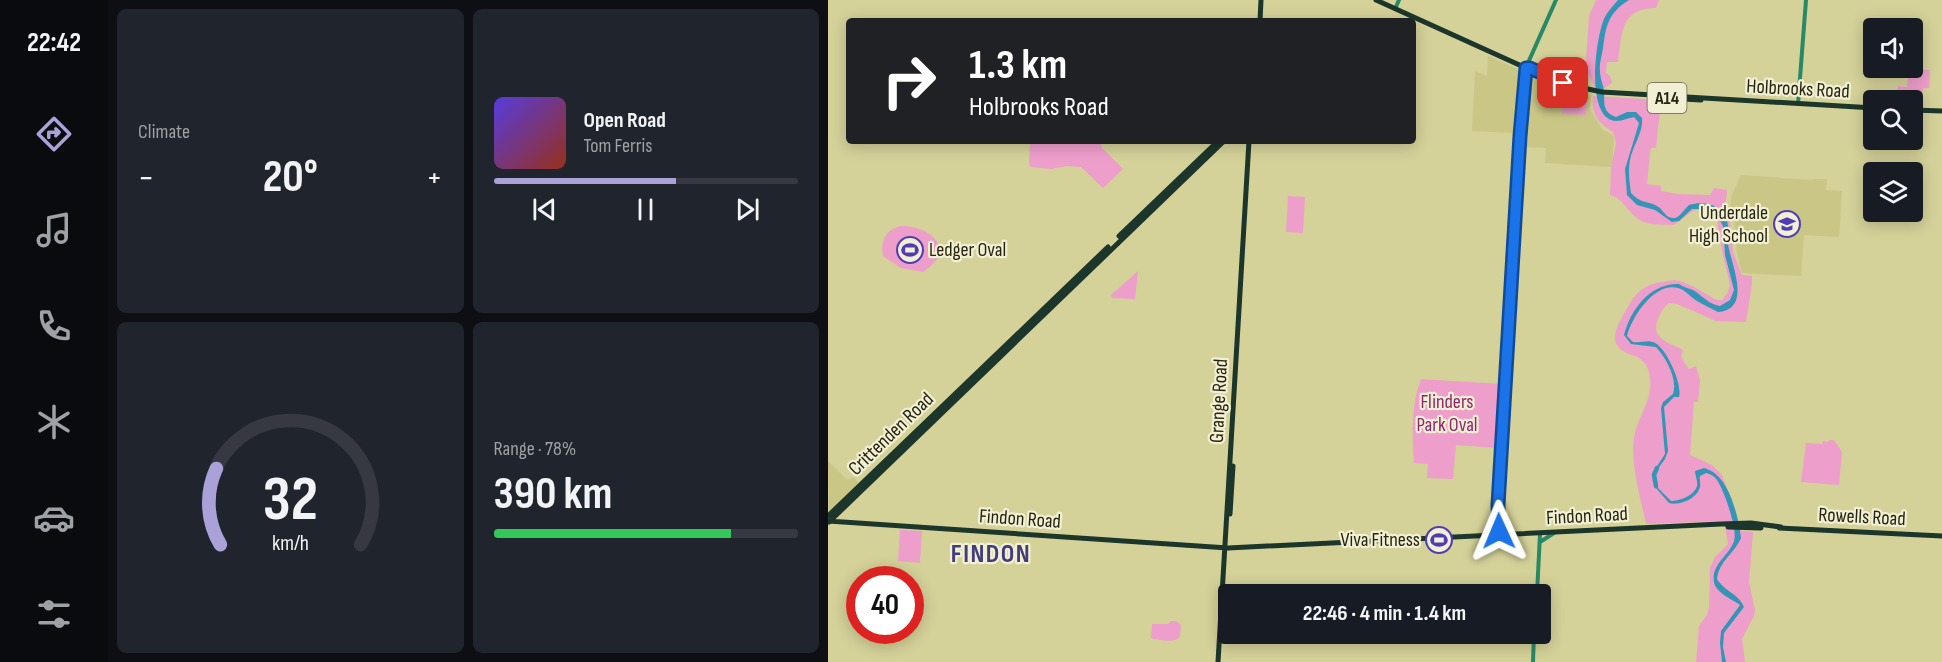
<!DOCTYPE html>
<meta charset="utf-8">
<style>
:root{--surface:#171b24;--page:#20242c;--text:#f1f3f6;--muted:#9ea1a6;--line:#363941;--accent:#a9a1d8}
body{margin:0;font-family:"Sofia Sans Condensed",sans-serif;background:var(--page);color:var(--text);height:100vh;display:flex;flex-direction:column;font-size:22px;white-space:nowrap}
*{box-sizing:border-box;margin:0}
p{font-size:20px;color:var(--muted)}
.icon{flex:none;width:33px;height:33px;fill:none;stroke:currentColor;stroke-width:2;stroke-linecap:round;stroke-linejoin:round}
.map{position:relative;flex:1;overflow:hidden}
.drawer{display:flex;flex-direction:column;gap:9px;padding:9px;background:#0d0f14;width:720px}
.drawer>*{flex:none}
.hud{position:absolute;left:18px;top:18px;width:570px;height:126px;border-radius:6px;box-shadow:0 3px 15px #0003;background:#202124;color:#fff;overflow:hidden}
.fabs{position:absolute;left:1035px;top:18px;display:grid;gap:12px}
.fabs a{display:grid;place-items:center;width:60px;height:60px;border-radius:6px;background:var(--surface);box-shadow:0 3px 15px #0003;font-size:30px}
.speed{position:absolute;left:18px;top:566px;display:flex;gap:12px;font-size:30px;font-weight:700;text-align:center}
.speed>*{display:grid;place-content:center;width:78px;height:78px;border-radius:50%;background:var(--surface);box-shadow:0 3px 15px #0003;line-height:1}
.speed .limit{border:9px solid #d22;background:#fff;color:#111}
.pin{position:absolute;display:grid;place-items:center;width:51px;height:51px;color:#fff;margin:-26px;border-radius:12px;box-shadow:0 3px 9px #0006}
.me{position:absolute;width:66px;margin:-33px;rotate:359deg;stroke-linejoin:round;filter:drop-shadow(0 0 4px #0008)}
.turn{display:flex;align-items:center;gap:21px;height:126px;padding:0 24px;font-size:27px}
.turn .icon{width:78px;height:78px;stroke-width:2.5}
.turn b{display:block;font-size:42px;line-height:51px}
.big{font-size:45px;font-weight:700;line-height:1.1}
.drawer .card{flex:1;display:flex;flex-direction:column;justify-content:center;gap:9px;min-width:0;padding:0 21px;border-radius:9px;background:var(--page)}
.drawer .dial{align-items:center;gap:0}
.dial svg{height:156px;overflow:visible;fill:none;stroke:var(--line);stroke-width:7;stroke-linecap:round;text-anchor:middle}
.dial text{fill:var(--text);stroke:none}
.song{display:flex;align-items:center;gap:18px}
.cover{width:72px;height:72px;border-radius:9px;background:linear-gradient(135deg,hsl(250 70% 55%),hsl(10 70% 35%))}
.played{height:6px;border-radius:3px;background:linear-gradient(90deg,var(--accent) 60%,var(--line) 60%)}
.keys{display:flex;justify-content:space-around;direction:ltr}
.heat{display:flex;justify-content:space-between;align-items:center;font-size:33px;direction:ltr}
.charge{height:9px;border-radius:4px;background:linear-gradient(90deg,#34c759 78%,var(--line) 0)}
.drawer .tiles{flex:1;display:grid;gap:9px;grid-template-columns:repeat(2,1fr)}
.trip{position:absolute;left:390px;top:584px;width:333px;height:60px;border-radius:6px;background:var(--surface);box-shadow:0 3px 15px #0003;font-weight:700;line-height:60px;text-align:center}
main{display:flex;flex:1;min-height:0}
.menu{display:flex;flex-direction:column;width:108px;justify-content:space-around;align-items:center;background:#090b0e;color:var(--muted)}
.menu .icon{width:42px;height:42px}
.menu .current{color:var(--accent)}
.menu b{font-size:27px;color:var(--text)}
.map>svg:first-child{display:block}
.built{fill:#cac686}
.green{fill:#ee9ecb}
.water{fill:#3495b6}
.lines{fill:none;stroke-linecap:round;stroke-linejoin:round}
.river{stroke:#3495b6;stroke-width:4.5}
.minor{stroke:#298866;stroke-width:4}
.major{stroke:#1c362b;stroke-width:5}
.route-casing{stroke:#114b97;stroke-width:15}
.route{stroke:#1a73e8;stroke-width:10}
.labels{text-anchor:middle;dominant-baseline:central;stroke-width:4.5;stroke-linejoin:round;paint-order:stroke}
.shield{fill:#f1f0d4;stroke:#64624a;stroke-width:1.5}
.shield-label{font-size:18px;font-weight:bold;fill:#27250f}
.street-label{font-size:20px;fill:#27250f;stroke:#f1f0d4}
.poi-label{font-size:20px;fill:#27250f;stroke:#f1f0d4;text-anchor:end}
.park-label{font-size:20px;fill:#90266c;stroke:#f1f0d4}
.district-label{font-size:26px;font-weight:bold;letter-spacing:1.5px;fill:#423c79;stroke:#f1f0d4}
</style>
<main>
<nav class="menu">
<b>22:42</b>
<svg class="icon current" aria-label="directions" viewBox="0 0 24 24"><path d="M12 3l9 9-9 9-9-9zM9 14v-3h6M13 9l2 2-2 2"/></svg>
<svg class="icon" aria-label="music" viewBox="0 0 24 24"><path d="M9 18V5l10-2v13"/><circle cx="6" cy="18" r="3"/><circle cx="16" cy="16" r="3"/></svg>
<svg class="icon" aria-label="phone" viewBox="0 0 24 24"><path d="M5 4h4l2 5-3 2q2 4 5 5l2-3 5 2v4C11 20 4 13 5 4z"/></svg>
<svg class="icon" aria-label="climate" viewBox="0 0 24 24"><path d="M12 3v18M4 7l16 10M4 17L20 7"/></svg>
<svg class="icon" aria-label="car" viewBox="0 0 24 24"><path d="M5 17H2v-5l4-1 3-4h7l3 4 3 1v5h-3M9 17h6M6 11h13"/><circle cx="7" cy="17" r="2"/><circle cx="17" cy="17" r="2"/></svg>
<svg class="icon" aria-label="filters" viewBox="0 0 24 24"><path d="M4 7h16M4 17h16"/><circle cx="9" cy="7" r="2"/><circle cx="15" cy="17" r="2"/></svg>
</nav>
<section class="drawer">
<div class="tiles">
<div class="card"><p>Climate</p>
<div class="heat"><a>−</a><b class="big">20°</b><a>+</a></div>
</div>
<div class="card">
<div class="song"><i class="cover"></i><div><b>Open Road</b><p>Tom Ferris</p></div></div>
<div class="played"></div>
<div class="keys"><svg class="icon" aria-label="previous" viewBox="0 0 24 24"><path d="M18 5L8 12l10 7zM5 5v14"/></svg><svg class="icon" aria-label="pause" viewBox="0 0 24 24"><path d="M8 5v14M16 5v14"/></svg><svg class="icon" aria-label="next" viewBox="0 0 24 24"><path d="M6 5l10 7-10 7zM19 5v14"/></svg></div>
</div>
<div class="card dial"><svg viewBox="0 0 100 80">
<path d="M14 69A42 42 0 1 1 86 69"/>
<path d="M14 69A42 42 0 0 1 12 30" stroke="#a9a1d8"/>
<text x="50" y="56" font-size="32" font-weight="700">32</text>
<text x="50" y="72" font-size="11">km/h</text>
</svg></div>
<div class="card"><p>Range · 78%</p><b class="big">390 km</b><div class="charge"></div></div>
</div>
</section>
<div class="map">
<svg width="1114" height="662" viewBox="0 0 1114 662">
<rect width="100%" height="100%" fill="#d4d199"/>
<path class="built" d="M660,56L692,70L688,133L644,131L647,71L659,76Z
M703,77L743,91L763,95L762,109L774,129L786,136L784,167L717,163L718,148L694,147L698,84L700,79Z
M913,175L983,180L986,179H999L998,190L1014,191L1011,237L976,235L973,276L914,273L909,253L906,217L902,208L904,195Z
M0,461L19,480L26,477L31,484L1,512Z"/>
<path class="green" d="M768,0H831L828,8C792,8 794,34 790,62H779L778,73L782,76L784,82C779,88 775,90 767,88L759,72L758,61L761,16Z
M1081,69L1102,70L1101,88H1095L1093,107L1085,106L1084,100H1069L1070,86L1079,87Z
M765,96L833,100L828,148H823L822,153L819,184L833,186V191L850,194L882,195L886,188L899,190L897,208L901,215L905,252L914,275L924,276V284L918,322L888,321L849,304L841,303C832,310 822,329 833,338C838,343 848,346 855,350L853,357L861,369L868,366L872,380L870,402H866L862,455L884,465L894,475L914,531L925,532L921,582L927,610L926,616L914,639L917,662H868L871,626L879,615L881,607L882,568L887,557L900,544L896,521L818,524C813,500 802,462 806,438C809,417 825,401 822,378C819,350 797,359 789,345C784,337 789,327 793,319C805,298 809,286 834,282C840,281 847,279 852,281C865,285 877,294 889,300H894L899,294L902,285L894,251L889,220L885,214L879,211L868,210L863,212L846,225C836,224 825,226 816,222C801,217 798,199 782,195L783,168L788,143L785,132C770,123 763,114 765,96Z
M735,98L759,99L758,115L734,114Z
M202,141H272L274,148L295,169L275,188L253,167L238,166L224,169L203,167L201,165Z
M460,196L477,197L475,233L458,232Z
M73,226C104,226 129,250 95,272L73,268L55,256C52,241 58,229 73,226Z
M310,271L307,299L284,298L283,295Z
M593,379L674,384L671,446L669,448L628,445L625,479L599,478L600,464L586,463C584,434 583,406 593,379Z
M1001,440H1006L1014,452L1011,485L973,482L978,443L994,444L995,441L1001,442Z
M72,530L94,531L92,563L70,561Z
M343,621H348L353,625C353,626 352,635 352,636C349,644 330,640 323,638L324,624H340Z"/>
<path class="water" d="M790,0H801C780,13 778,26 775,48C774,56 771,63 772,71C772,78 775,84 776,90C777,102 773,112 788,117L799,112H808L814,118C815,130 809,139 805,150C799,164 801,179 803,193C814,205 822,200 832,208C836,212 839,219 847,218C852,217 857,208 861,205C878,200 898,206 900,226C901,234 899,242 901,249C905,268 923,310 890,312C883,308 875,305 869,301C861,296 858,290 850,288C826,282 804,317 799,336L805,342C812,343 819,340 825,342C838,346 855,385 851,397H846L836,407L840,451L837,459L826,474L830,488L843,501C851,501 866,496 869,486C870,481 867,475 867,471L876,468C901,474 910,515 913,538C906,554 891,561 889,579C896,591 911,594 916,607L896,633L895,647L898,662H894L892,643L893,631L912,605C904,599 888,593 886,582C883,564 901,556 906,541C910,530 896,490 889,480C886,476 883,474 878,473L872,476C871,480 873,483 872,487C869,499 851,506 841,503L828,488L824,474L837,454L833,408L835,402L845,394C850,379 838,358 828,347L803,344L796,335C803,309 822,283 851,284C855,287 860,288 865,290C875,296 880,304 892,306L902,300L906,290L897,255L895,226L889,215L883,209H864L851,221L844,222L827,210L809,205L799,195L797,169L811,123L806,117C800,118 790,123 783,120C758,110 768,38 776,19C779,12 785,6 790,0Z"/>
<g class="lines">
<path class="river" d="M828,486L826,475L829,468"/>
<path class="minor" d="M567,9L571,0
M970,104L978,0
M671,535L670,505L696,72L728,0
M712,542L726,533
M709,594L712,534
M705,662L706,633"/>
<path class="major" d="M548,0L698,68H702L741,85L774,92L1046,108
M432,21L433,0
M696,80L700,76L707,74
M837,98L873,100
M1084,110L1114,111
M291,236L390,141
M402,514L405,466
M0,516L280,247
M0,521L400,548L893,524L923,523L953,527
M1,522L396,141
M900,527L933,528
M951,528L1114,536
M390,662L421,141"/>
</g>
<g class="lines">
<defs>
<path id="route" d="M671,531L670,505L692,136L698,68H702L735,83"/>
</defs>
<use href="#route" class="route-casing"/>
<use href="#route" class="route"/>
</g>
<defs>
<symbol id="school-ring" viewBox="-11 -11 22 22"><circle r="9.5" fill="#f1f0d4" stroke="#523cb4" stroke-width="1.5"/><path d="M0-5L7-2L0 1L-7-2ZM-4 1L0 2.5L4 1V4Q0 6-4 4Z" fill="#523cb4"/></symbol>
<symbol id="stadium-ring" viewBox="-11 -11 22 22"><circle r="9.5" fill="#f1f0d4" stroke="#523cb4" stroke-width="1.5"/><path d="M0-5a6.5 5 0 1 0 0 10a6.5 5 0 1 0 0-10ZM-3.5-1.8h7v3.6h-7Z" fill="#523cb4"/></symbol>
</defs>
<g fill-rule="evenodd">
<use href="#school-ring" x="944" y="209" width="30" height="30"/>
<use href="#stadium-ring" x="67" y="235" width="30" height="30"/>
<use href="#stadium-ring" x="596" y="525" width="30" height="30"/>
</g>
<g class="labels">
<rect class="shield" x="819.5" y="83" width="39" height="30" rx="4.5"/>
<g class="shield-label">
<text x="839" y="98">A14</text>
</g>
<g class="street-label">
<text transform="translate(970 89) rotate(3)">Holbrooks Road</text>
<text transform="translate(391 401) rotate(-87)">Grange Road</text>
<text transform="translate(63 434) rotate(-44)">Crittenden Road</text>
<text transform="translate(759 516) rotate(-3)">Findon Road</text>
<text transform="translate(1034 517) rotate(3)">Rowells Road</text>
<text transform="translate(192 519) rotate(4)">Findon Road</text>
</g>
<g class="poi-label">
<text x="940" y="213">Underdale<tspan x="940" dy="23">High School</tspan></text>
<text x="101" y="250" text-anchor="start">Ledger Oval</text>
<text x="592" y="540">Viva Fitness</text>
</g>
<g class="park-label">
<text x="619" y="402">Flinders<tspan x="619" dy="23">Park Oval</tspan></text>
</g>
<g class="district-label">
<text x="163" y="554">FINDON</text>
</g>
</g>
</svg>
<div class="fabs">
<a><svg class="icon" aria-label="sound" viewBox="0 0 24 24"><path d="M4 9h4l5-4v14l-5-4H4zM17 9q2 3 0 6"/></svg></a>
<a><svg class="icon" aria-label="search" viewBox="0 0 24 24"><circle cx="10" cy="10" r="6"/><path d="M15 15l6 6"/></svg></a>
<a><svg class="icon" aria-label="layers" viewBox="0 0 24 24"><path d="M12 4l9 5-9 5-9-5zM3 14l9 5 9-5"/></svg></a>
</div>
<div class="speed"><div class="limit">40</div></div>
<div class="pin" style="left:735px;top:83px;background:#d93025"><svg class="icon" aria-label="arrive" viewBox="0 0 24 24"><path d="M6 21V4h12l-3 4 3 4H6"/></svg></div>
<svg class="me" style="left:671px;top:531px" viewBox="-20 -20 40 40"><path d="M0-17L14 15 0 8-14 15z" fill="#1a73e8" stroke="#fff" stroke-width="4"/></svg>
<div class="trip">22:46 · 4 min · 1.4 km</div>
<div class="hud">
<div class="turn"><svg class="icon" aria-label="right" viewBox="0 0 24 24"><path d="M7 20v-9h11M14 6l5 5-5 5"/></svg><div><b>1.3 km</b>Holbrooks Road</div></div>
</div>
</div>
</main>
